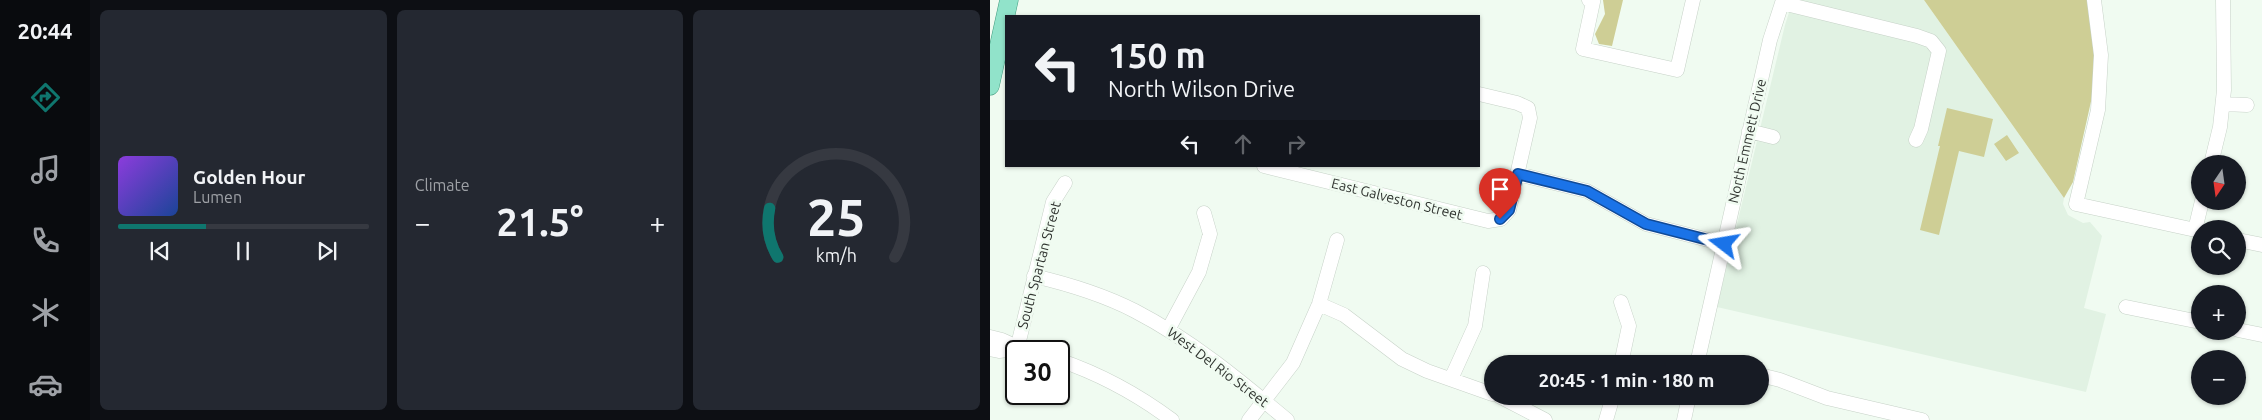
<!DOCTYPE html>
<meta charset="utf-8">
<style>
:root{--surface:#171b24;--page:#242831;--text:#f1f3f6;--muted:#9ea1a6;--line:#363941;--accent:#0f766e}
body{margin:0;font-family:Ubuntu,sans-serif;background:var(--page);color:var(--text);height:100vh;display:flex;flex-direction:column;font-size:19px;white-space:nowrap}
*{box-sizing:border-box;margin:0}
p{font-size:16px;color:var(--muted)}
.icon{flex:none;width:28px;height:28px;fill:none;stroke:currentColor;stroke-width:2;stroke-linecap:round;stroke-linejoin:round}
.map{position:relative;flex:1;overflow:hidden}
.panel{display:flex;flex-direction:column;gap:10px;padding:10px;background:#0d0f14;width:900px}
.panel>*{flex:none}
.hud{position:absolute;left:15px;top:15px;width:475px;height:152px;border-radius:0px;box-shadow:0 1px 4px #0004;background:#171b24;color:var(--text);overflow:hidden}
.needle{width:32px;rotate:193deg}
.buttons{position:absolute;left:1201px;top:155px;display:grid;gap:10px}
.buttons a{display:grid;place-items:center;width:55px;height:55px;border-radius:50%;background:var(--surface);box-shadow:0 1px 4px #0004;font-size:25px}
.speed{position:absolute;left:15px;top:340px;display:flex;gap:10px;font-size:25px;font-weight:700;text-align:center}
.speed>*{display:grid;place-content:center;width:65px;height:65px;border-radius:50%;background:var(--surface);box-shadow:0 1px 4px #0004;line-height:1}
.speed .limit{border:2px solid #111;border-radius:8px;background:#fff;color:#111}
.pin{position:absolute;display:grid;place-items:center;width:42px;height:42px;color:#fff;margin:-51px -21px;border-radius:50% 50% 50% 0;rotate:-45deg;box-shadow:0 0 5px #0007}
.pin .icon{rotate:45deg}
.me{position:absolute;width:55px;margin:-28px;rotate:284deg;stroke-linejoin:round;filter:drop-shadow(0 0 4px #0008)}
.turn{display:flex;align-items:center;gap:18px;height:105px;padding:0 20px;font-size:22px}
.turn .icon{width:65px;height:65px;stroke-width:2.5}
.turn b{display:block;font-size:35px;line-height:42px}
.lanes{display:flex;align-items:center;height:48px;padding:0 20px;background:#0003;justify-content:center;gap:25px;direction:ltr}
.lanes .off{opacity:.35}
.big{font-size:38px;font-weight:700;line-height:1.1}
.panel .tile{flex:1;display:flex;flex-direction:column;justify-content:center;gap:8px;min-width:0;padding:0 18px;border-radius:8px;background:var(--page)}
.panel .dial{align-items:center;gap:0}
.dial svg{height:130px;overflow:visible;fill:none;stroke:var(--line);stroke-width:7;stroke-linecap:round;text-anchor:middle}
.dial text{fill:var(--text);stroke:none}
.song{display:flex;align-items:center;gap:15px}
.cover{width:60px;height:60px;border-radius:8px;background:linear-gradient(135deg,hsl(270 70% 55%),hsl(220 70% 35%))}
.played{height:5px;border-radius:2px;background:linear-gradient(90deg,var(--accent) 35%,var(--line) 35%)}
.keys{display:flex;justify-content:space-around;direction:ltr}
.heat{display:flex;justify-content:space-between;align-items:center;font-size:28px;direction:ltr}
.panel .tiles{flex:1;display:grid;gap:10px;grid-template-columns:repeat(3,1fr)}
.trip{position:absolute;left:494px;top:355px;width:285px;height:50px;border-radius:25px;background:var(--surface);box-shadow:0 1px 4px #0004;font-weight:700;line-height:50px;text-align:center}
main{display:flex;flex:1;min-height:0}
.menu{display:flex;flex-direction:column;width:90px;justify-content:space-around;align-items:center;background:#090b0e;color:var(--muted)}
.menu .icon{width:35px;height:35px}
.menu .current{color:var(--accent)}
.menu b{font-size:22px;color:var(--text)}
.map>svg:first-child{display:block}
.built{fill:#e1f2e3}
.green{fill:#cece95}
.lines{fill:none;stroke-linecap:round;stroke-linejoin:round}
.minor-casing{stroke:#c7d2c8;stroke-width:15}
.major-casing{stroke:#3f9a7d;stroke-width:19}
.minor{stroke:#fff;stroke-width:14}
.major{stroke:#91e3ca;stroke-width:18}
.route-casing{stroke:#114b97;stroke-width:12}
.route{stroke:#1a73e8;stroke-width:9}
.labels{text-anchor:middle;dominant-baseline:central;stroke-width:5;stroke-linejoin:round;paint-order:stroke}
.street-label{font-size:14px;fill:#303430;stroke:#f0fbf1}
</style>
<main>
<nav class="menu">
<b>20:44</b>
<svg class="icon current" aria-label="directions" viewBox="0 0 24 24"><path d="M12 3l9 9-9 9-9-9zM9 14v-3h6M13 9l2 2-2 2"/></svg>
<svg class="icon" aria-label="music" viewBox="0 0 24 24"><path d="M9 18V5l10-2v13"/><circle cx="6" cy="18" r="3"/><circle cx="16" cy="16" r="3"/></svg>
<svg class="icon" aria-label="phone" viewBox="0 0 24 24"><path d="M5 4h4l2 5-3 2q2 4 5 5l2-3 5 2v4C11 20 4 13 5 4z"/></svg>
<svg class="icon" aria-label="climate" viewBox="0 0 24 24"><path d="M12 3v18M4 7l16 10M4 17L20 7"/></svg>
<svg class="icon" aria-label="car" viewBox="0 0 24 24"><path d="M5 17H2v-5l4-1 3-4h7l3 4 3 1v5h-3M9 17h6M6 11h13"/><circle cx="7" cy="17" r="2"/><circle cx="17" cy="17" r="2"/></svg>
</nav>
<section class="panel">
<div class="tiles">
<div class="tile">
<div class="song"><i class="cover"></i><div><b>Golden Hour</b><p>Lumen</p></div></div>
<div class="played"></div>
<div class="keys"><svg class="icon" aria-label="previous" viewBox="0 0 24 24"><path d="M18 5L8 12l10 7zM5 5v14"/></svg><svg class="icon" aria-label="pause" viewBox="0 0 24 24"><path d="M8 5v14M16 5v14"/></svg><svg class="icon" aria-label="next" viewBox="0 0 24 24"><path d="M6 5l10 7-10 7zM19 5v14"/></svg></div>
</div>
<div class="tile"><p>Climate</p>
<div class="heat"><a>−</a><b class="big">21.5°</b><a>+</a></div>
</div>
<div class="tile dial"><svg viewBox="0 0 100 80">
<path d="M14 69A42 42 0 1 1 86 69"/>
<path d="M14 69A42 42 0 0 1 9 39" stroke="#0f766e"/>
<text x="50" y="56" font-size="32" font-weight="700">25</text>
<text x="50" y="72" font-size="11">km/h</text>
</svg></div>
</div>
</section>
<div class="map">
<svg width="1272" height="420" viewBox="0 0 1272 420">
<rect width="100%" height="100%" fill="#f0fbf1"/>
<path class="built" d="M803,0H934L1074,198L1073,204L1078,215L1093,223L1100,222L1112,236L1094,308L1116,314L1096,392L727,307L795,25Z"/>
<path class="green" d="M613,0H633L622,46L609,44L605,34L615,14Z
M934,0H1098L1104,44V71L1102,97L1083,182L1074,198Z
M957,108L1003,119L994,157L969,151L949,235L930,230L950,146H948Z
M1017,135L1029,153L1016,161L1004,144Z"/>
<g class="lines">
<defs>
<path id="minor" d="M599,0L603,2L593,49L687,70L703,0
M1104,0L1111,55L1108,110L1086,204L1210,231
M792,3L927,36L941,41L949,51L931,129L926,140
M1233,104L1257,105
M759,131L783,137
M1221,164L1230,127L1234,90L1233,0
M274,166L498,221L511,219L519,210L540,118L538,108L527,103L489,94
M528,174L597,191L656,224L734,244
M1205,230L1212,201
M1248,240L1272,245
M44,276C78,284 114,295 145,311C201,340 249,380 297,420
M329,304L354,315L412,359L437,371L502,394
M1136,307L1210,322
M178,330L209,272L220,234L214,213
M1248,330L1272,335
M0,337L12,340L36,351
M0,349L9,351L27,349
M27,349L63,202L75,183
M69,360C110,374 147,394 182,420
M631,364L639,326L631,302
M707,364L780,40L793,0
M770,375L790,380L837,398L932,420
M461,379L485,326L493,273
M509,396L555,420
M259,420L303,363L329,304L347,240
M616,420L623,396
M694,420L699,396"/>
<path id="major" d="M0,86L19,0"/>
</defs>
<use href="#minor" class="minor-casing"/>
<use href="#major" class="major-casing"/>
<use href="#minor" class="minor"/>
<use href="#major" class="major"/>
</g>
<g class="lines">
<defs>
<path id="route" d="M510,219L519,210L528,174L597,191L656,224L734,244"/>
</defs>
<use href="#route" class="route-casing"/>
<use href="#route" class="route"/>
</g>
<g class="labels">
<g class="street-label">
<text transform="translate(757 141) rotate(-77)">North Emmett Drive</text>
<text transform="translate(407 199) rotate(14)">East Galveston Street</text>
<text transform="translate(49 265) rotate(-75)">South Spartan Street</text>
<text transform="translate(228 367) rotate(37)">West Del Rio Street</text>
</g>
</g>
</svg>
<div class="buttons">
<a><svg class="needle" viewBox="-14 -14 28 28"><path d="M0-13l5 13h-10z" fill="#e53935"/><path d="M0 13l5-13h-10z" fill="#9ea1a6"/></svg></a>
<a><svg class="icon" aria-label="search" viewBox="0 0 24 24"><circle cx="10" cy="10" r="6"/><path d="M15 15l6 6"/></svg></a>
<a>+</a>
<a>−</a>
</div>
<div class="speed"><div class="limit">30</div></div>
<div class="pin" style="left:510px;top:219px;background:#d93025"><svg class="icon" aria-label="arrive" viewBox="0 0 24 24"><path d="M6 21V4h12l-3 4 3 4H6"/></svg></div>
<svg class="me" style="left:734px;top:244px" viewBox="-20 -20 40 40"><path d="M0-17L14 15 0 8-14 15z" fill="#1a73e8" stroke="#fff" stroke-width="4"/></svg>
<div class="trip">20:45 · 1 min · 180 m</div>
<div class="hud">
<div class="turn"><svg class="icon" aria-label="left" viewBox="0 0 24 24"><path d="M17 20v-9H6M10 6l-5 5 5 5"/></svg><div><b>150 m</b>North Wilson Drive</div></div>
<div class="lanes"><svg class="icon" aria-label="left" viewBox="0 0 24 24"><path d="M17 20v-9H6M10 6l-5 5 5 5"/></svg><svg class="icon off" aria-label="ahead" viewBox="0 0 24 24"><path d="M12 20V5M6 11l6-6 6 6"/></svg><svg class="icon off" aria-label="right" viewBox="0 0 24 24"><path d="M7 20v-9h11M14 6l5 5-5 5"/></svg></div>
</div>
</div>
</main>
